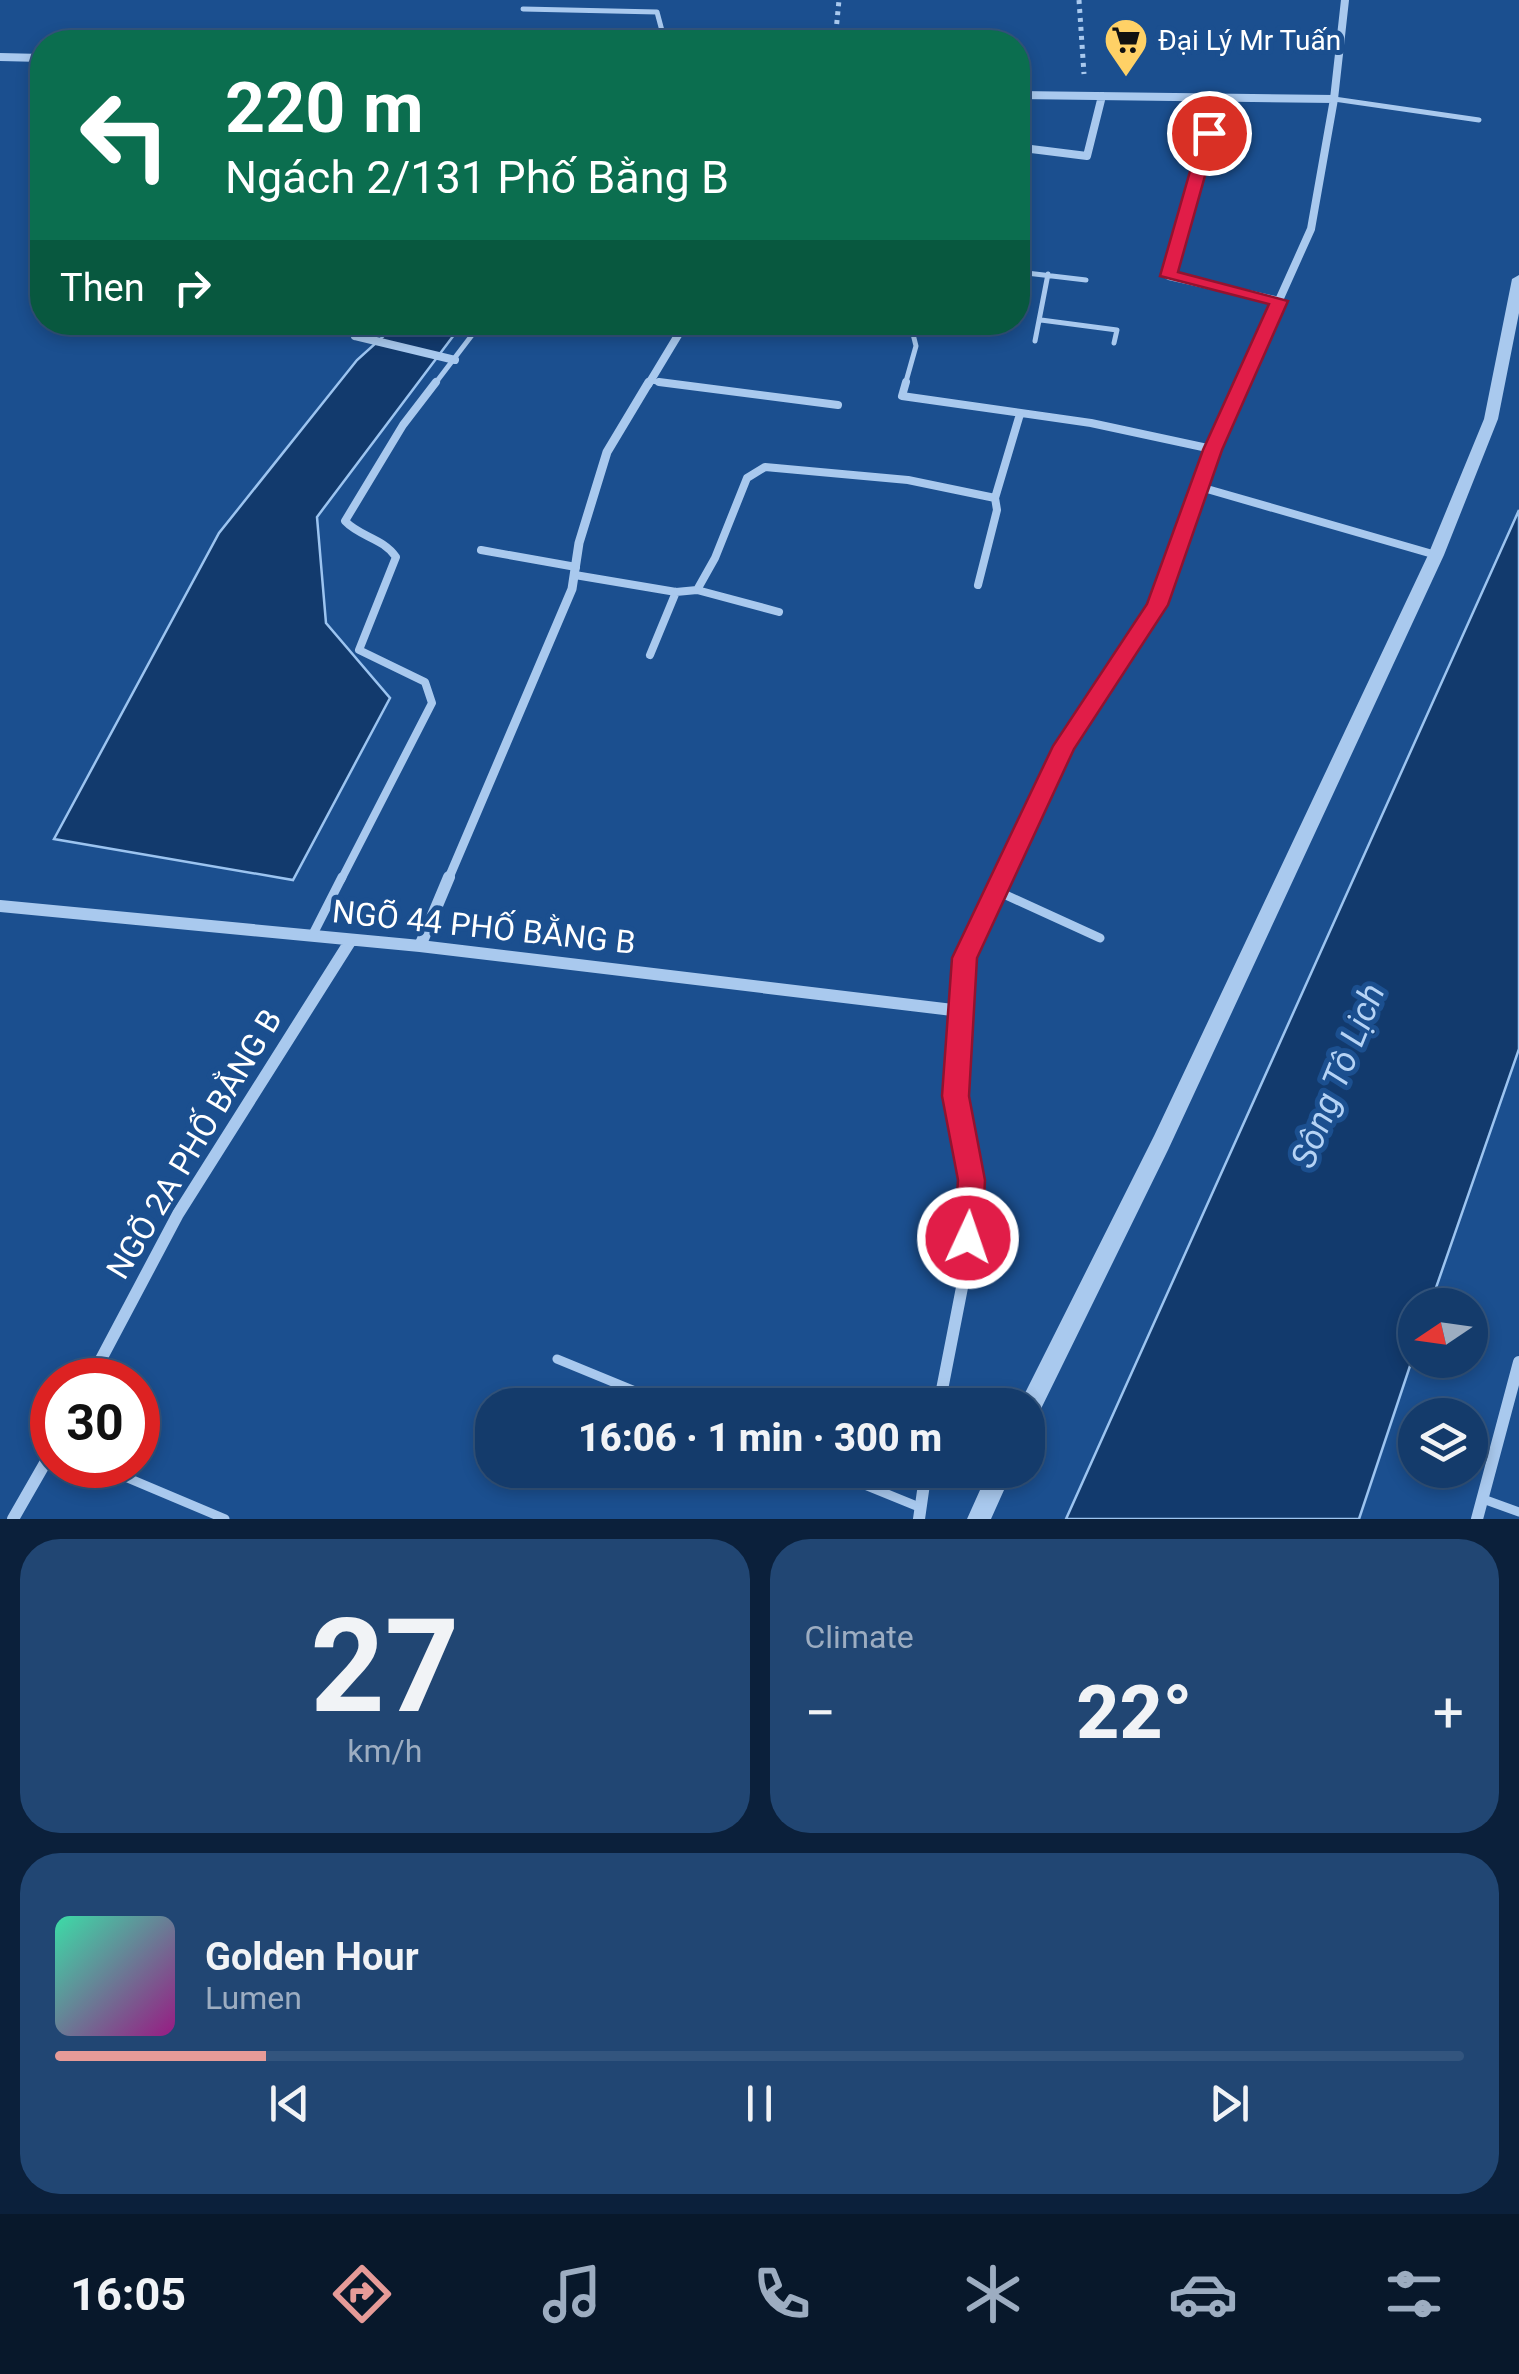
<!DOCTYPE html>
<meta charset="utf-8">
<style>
:root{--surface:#143b6b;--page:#214673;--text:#f1f3f6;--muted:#9dadc1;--line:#33557e;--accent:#e69b98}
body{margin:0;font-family:Roboto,sans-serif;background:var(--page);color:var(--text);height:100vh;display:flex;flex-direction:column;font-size:38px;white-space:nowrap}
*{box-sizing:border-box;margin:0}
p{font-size:32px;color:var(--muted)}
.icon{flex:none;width:55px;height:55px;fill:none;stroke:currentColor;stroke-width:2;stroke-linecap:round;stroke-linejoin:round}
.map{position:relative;height:1519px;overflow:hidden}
.panel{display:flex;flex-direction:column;gap:20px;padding:20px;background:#0b203b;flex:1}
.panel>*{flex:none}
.top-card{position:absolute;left:30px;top:30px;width:1000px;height:305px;border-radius:40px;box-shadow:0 5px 15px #0003,0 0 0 2px var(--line);background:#0b6e4f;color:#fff;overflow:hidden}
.needle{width:65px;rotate:257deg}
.fabs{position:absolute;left:1398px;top:1288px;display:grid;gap:20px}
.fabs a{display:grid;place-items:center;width:90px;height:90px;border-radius:50%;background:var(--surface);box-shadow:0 5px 15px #0003,0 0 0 2px var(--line);font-size:50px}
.speed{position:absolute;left:30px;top:1358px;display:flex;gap:20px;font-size:50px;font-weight:700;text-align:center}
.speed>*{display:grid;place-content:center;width:130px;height:130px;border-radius:50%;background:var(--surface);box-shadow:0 5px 15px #0003,0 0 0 2px var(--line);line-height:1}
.speed .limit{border:15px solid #d22;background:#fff;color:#111}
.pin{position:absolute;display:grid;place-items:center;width:85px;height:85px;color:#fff;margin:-42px;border:5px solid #fff;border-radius:50%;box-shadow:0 2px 10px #0007}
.me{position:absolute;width:110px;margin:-55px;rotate:3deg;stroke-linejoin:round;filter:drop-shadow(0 0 8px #0008)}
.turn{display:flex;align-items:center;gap:35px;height:210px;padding:0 30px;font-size:45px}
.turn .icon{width:130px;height:130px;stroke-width:2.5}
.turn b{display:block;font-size:70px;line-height:85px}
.then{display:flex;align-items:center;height:95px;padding:0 30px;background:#0003;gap:20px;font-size:38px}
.big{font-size:75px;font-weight:800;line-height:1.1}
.panel .widget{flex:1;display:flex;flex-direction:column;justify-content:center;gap:15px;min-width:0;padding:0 35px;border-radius:40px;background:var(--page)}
.panel .dial{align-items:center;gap:0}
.dial b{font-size:130px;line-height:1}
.song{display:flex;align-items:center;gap:30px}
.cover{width:120px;height:120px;border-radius:15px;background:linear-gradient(135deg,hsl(160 70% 55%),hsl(310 70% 35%))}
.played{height:10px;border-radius:5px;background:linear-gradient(90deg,var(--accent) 15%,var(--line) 15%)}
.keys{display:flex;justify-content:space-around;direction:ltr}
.heat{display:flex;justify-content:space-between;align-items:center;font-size:55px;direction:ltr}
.panel .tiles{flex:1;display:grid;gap:20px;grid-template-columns:1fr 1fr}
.widget:last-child{grid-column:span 2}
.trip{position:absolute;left:475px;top:1388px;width:570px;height:100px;border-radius:40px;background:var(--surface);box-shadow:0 5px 15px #0003,0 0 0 2px var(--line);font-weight:800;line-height:100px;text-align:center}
.dock{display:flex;height:160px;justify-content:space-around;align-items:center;background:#08182b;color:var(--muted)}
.dock .icon{width:70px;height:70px}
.dock .on{color:var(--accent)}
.dock b{font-size:45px;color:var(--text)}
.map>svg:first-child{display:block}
.water{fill:#123a6d;stroke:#9cc4f0;stroke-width:2.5}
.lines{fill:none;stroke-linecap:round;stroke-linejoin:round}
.path{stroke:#a9c9ee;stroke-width:5;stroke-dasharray:4 5;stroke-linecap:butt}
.service-far2{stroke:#a9c9ee;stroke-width:5}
.service-far1{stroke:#a9c9ee;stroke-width:8}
.service{stroke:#a9c9ee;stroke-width:9}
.minor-far2{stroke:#a9c9ee;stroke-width:8}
.minor-far1{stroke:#a9c9ee;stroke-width:9}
.minor{stroke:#a9c9ee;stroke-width:12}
.tertiary{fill:#a9c9ee;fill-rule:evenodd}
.route{fill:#e11d48;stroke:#92132f;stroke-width:2.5}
.labels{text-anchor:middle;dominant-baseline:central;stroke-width:10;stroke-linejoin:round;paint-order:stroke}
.far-poi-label{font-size:28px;fill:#fff;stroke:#1b4f8f;text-anchor:start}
.street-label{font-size:32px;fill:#fff;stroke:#1b4f8f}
.water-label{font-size:35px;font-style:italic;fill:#b5d3f5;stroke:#1b4f8f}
</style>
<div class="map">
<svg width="1519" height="1519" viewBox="0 0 1519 1519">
<rect width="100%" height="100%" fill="#1b4f8f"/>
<path class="water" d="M398,323H463L317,517L326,623L390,698L293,880L54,839L219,533L357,360Z
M1519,510V1049L1430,1305H1415V1351L1359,1519H1066Z"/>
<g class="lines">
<path class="path" d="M1079,0L1084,74
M835,42L839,0"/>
<path class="service-far2" d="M523,9L657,12L665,42
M1334,99L1479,120
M1018,272L1086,280
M1041,320L1117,330L1114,343
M1035,341L1048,274
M651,381L679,385
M434,385L482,322
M905,385L916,346L910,322"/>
<path class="service-far1" d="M659,382L838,405
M906,382L902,396L1091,423L1212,449
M1200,487L1436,555
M481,550L576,567
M575,575L676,592L697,590L715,558L747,478L765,467L908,480L995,498
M978,585L997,510L995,498L1020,414
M697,590L779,612
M650,655L676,592
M341,880L432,703L425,682L359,650L396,557C383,538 360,537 345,521L403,425L436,382"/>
<path class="service" d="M997,891L1100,938
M312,936L342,877
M557,1359L669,1405
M97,1465L225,1519
M828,1470L919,1507
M1483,1499L1519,1512"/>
<path class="minor-far2" d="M0,57L42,58
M1018,95L1334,99
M1219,98L1169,276L1279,301
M1023,148L1087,156L1102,96
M355,336L455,360
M355,336L370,322
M648,385L686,322
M1241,385L1311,229L1334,99L1345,0"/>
<path class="minor-far1" d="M448,880L572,589L579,543L607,452L649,382
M1001,880L1064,746L1157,605L1212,449L1242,382"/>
<path class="minor" d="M0,906L420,946L961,1011
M420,946L449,877
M90,1380L178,1214L351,940
M939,1405L966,1267L972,1181L955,1095L964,958L1002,877
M13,1519L52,1451
M919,1519L926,1470
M1477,1519L1519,1362"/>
<path class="tertiary" d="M1519,275V313L1498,419L1444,555L1168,1150L1036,1419L1028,1422V1405H1019L1020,1403L1154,1136L1428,555L1484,419L1512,279Z
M989,1470H1013L991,1519H967Z"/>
</g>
<path class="route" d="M1209,128L1217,133L1178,272L1288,301L1222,450L1168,605L1074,749L977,958L969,1096L985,1180L982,1238L978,1247L968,1251L958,1247L954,1238L958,1180L942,1096L952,958L1053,746L1147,604L1203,450L1269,304L1160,276L1201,133Z"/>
<defs>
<symbol id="supermarket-pin" viewBox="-11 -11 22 30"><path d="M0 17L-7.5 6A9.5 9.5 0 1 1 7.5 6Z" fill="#ffd166" stroke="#1b4f8f"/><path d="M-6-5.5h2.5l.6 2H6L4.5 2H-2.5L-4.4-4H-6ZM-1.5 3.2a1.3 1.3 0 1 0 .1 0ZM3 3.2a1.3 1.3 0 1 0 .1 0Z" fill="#111"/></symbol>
</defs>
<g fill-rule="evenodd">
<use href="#supermarket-pin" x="1101" y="15" width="50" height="68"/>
</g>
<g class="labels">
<g class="far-poi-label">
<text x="1158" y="40">Đại Lý Mr Tuấn</text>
</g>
<g class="street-label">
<text transform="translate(484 927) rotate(6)">NGÕ 44 PHỐ BẰNG B</text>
<text transform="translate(194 1144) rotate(-59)">NGÕ 2A PHỐ BẰNG B</text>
</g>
<g class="water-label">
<text transform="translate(1338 1076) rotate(-68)">Sông Tô Lịch</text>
</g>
</g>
</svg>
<div class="fabs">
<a><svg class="needle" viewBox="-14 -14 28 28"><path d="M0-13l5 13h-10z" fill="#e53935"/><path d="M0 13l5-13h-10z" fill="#9dadc1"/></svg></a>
<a><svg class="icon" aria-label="layers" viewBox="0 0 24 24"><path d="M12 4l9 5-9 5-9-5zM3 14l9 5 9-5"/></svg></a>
</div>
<div class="speed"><div class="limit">30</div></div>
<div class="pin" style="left:1209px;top:133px;background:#d93025"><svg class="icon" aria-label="arrive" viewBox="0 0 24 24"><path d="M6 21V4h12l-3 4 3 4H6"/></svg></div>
<svg class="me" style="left:968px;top:1238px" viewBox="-20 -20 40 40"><circle r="17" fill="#e11d48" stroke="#fff" stroke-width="3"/><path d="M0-11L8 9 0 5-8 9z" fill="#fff"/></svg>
<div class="trip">16:06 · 1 min · 300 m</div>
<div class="top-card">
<div class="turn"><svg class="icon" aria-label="left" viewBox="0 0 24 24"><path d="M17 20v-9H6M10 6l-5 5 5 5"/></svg><div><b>220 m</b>Ngách 2/131 Phố Bằng B</div></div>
<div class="then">Then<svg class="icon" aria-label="right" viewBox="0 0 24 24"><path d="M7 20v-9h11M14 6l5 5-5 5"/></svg></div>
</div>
</div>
<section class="panel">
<div class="tiles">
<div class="widget dial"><b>27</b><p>km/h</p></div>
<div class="widget"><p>Climate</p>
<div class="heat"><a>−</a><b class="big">22°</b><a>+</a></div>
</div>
<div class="widget">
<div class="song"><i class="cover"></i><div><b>Golden Hour</b><p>Lumen</p></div></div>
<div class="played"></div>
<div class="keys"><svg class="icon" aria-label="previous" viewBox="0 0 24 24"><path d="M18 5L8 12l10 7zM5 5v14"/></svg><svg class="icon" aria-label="pause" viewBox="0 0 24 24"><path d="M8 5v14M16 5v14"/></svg><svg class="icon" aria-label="next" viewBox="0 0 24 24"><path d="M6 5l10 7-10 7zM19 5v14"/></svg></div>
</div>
</div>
</section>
<nav class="dock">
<b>16:05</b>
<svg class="icon on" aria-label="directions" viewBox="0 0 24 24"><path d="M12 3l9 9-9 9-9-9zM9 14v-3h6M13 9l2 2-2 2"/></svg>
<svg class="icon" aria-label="music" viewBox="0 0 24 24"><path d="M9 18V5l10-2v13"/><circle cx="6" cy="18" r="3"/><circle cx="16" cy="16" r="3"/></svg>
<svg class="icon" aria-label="phone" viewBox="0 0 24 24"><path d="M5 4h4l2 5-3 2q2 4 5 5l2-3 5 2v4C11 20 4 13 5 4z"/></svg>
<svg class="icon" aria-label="climate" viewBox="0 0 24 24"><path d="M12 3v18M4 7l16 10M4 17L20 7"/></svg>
<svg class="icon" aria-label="car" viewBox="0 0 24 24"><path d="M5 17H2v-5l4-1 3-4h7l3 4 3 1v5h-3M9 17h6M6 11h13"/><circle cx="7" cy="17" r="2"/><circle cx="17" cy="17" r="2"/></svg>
<svg class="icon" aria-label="filters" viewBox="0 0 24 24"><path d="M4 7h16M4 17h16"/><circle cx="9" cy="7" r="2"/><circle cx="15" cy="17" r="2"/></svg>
</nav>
